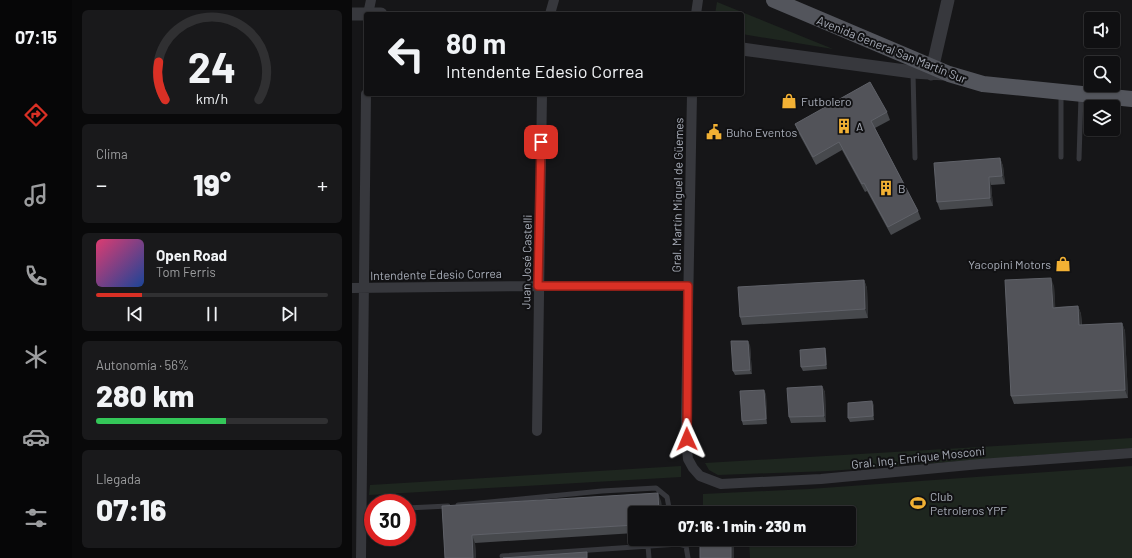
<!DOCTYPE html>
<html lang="es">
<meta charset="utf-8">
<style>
:root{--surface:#101012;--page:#19191b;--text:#f1f3f6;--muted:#9c9d9f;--line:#303032;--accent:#d93025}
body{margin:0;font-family:Barlow,sans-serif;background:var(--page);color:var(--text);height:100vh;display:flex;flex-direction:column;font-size:15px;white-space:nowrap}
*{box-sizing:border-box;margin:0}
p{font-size:13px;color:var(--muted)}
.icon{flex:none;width:22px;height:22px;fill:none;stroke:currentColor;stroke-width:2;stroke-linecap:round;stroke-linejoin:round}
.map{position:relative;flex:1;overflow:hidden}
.side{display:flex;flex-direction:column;gap:10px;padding:10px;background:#09090a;width:280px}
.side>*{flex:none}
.guide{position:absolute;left:12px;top:12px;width:380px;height:84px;border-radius:4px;box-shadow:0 1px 3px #0004,0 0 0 1px var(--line);background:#101012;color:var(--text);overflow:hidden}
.buttons{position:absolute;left:732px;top:12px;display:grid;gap:8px}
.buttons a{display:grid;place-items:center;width:36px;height:36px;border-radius:4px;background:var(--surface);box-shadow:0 1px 3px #0004,0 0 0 1px var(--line);font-size:20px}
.speed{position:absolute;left:12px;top:494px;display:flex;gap:8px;font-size:20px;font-weight:700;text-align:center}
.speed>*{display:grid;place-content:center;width:52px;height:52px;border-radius:50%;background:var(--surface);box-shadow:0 1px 3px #0004,0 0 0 1px var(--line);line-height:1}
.speed .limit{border:6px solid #d22;background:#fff;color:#111}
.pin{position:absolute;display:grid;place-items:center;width:34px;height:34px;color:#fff;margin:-17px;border-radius:8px;box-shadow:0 2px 6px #0006}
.me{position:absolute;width:44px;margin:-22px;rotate:359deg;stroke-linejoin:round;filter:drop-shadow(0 0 3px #0008)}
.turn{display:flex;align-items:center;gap:14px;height:84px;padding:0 16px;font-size:18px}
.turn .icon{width:52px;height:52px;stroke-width:2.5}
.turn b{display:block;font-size:28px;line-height:34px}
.big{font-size:30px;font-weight:800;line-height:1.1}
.side .tile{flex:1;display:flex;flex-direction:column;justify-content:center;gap:6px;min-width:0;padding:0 14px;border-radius:6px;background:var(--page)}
.side .dial{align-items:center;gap:0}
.dial svg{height:104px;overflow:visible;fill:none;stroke:var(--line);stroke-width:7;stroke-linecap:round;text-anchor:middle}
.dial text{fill:var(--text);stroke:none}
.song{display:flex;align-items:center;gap:12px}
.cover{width:48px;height:48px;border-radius:6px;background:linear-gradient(135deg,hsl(340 70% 55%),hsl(220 70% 35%))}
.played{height:4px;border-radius:2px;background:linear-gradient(90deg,var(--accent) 20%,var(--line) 20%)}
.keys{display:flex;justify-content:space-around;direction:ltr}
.heat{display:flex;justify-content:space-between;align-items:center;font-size:22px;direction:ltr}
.charge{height:6px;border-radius:3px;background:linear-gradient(90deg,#34c759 56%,var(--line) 0)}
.trip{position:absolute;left:276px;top:506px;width:228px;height:40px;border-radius:4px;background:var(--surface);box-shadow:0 1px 3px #0004,0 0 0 1px var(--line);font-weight:800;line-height:40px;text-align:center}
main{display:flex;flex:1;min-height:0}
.tabs{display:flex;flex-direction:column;width:72px;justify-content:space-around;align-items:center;background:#060607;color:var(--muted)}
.tabs .icon{width:28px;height:28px}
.tabs .active{color:var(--accent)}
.tabs b{font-size:18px;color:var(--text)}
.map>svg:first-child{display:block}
.green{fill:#1e261f}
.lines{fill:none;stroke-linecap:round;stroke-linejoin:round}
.service{stroke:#37383d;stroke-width:5}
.minor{stroke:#37383d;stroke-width:10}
.tertiary{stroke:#37383d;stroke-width:13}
.primary{stroke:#53555c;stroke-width:16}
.wall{fill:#47494d}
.shaded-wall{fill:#2f3033}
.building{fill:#525359;stroke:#5f6168}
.route-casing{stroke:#8d1f18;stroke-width:10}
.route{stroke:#d93025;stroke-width:7}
.labels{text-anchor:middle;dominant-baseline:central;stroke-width:4;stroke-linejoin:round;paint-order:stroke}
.street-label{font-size:12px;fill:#a8adb8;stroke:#111113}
.poi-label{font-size:12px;fill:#a8adb8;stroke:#111113;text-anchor:start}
</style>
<main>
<nav class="tabs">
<b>07:15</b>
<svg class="icon active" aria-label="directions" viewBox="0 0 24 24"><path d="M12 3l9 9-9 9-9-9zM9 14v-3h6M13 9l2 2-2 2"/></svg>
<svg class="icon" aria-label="music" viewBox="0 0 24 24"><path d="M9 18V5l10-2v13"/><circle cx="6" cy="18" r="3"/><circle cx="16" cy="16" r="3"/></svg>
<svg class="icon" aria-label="phone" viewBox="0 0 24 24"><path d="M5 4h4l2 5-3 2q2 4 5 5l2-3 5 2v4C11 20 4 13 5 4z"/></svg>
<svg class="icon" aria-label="climate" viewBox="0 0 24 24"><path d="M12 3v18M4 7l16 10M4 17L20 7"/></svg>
<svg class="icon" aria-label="car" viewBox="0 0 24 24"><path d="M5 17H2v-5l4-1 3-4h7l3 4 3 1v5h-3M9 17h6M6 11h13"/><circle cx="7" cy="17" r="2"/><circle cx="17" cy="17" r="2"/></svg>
<svg class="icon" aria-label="filters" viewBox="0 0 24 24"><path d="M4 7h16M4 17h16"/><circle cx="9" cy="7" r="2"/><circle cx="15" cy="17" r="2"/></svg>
</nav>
<section class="side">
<div class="tile dial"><svg viewBox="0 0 100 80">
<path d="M14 69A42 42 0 1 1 86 69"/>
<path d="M14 69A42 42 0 0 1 9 40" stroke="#d93025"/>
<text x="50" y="56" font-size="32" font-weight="700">24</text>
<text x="50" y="72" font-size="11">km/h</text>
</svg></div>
<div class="tile"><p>Clima</p>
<div class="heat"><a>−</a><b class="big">19°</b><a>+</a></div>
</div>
<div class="tile">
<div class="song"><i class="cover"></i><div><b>Open Road</b><p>Tom Ferris</p></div></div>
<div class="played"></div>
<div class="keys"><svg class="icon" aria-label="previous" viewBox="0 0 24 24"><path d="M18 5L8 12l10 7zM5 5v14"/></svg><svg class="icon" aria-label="pause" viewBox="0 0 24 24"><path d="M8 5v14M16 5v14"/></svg><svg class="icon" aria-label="next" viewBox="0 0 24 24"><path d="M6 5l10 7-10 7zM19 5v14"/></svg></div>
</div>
<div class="tile"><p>Autonomía · 56%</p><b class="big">280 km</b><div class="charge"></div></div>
<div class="tile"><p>Llegada</p><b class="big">07:16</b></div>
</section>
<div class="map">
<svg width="780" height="558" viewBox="0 0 780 558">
<rect width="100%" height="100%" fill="#161618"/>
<path class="green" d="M365,2L481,49L390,34V14H363Z
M780,438V448L477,471L366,475L357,470L353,463Z
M329,466V477L17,495L18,485Z
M780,466V558H398L397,539H497V513H351V494L457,489Z"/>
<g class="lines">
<path class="service" d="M561,73L563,158
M709,93V157
M727,159L729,96
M106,505L250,491L304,488L315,497L318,513
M55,508L96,506
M9,511L21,510
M296,546L297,558
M150,556L327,544L334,546L336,558"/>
<path class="minor" d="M16,14L19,0
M198,14L202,0
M344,14L346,0
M340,94L334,417L335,450L336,459L341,468L348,476L369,484L469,479L628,464L780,453
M0,288L186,286H336
M185,431L190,94
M9,558L14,94"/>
<path class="tertiary" d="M0,14H29
M390,49L561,72L593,74
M579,74L596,0"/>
<path class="primary" d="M422,0L597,74L631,84L780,99"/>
</g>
<path class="wall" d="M535,112L538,120L523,128L566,211L569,219L539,235L515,191L513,192L490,150L464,165L446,132L443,124Z
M648,158L651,166L653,184L639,185L641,206L588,210L585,202Z
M512,280L515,288L516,318L390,325L388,317Z
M702,286L703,307L726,306L729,314L730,325L770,323L773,331L776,398L662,404L659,396Z
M398,345L400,374L383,375L381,371Z
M473,348L474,352L475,369L451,371L449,367Z
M470,386L473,392L474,422L439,423L437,417Z
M414,394L415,424L391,425L390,421Z
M522,405V420L498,422L496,418Z
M309,501L310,513H283V533L123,543L124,558H93L90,506Z"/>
<path class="shaded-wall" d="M648,158L651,166L653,184L650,176Z
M637,177L639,185L641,206L638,198Z
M699,278L702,286L704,316L701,308Z
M512,280L515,288L516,318L513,309Z
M726,306L729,314L730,333L727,325Z
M770,323L773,331L776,398L773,390Z
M396,341L398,345L400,374L398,370Z
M473,348L474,352L475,369L474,365Z
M470,386L473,392L474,422L472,416Z
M412,390L414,394L415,424L414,419Z
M520,401L522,405V420L521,416Z
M306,493L309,501L310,513H307Z
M120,535L123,543L124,558H121Z
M379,539H381L382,541V558H379Z"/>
<path class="building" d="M518,82L535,112L519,121L566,211L536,227L512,183L510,184L487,142L461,157L443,124Z
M648,158L650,176L637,177L638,198L585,202L582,163Z
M699,278L701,308L726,306L727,325L770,323L773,390L659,396L653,280Z
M512,280L513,309L388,317L386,287Z
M379,341H396L398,370L381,371Z
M473,348L474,365L449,367L448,350Z
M470,386L472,416L437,417L435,388Z
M412,390L414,419L390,421L388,391Z
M520,401L521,416L496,418V403Z
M306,493L307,513H283V525L120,535L121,558H93L90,506Z
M348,539H379V558H348Z
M235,552V558H151Z"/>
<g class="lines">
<defs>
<path id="route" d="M189,142L186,286H336L335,439"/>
</defs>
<use href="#route" class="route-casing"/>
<use href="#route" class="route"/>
</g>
<defs>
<symbol id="shop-bare" viewBox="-9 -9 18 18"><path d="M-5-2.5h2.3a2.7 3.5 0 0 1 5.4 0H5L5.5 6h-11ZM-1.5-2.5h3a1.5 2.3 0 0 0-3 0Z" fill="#f2b134" stroke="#111113" stroke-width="2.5" paint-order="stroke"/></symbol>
<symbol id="building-bare" viewBox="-9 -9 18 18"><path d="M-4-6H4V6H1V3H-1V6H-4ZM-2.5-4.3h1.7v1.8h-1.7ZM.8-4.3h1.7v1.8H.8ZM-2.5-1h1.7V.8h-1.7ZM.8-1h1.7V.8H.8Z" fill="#f2b134" stroke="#111113" stroke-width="2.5" paint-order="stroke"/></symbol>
<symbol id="civic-bare" viewBox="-9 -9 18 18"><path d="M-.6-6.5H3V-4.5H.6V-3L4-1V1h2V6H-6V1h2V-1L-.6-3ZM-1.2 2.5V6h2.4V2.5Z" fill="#f2b134" stroke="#111113" stroke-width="2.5" paint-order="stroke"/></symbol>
<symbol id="stadium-bare" viewBox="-9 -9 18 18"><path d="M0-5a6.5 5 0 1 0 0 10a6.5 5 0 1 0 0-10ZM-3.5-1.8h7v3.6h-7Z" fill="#f2b134" stroke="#111113" stroke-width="2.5" paint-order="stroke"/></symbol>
</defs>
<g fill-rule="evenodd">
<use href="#shop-bare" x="426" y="90" width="22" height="22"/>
<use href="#building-bare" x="481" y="115" width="22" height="22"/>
<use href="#civic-bare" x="351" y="121" width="22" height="22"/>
<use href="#building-bare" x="523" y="177" width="22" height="22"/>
<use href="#shop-bare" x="700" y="253" width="22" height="22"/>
<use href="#stadium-bare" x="555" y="492" width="22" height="22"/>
</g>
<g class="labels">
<g class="street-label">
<text transform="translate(540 49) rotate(22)">Avenida General San Martín Sur</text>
<text transform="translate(325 195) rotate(-89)">Gral. Martín Miguel de Güemes</text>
<text transform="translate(174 262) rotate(-89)">Juan José Castelli</text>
<text transform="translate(84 274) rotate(-1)">Intendente Edesio Correa</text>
<text transform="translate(566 457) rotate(-6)">Gral. Ing. Enrique Mosconi</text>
</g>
<g class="poi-label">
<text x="449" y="101">Futbolero</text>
<text x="504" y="126">A</text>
<text x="374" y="132">Buho Eventos</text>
<text x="546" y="188">B</text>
<text x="699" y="264" text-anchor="end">Yacopini Motors</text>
<text x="578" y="496">Club<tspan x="578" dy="14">Petroleros YPF</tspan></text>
</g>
</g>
</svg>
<div class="buttons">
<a><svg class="icon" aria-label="sound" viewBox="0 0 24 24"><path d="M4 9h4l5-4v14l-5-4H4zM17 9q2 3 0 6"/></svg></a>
<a><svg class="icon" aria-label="search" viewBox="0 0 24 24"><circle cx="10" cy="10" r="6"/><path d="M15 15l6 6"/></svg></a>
<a><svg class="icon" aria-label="layers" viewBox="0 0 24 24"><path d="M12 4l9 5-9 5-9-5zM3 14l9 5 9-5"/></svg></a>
</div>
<div class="speed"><div class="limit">30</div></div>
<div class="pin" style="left:189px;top:142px;background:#d93025"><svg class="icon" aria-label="arrive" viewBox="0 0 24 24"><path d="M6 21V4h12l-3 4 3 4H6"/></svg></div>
<svg class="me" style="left:335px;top:439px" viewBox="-20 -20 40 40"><path d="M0-17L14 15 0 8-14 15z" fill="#d93025" stroke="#fff" stroke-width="4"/></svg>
<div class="trip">07:16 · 1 min · 230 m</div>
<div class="guide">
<div class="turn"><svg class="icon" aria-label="left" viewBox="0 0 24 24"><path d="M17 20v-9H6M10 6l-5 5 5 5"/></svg><div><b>80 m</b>Intendente Edesio Correa</div></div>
</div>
</div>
</main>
